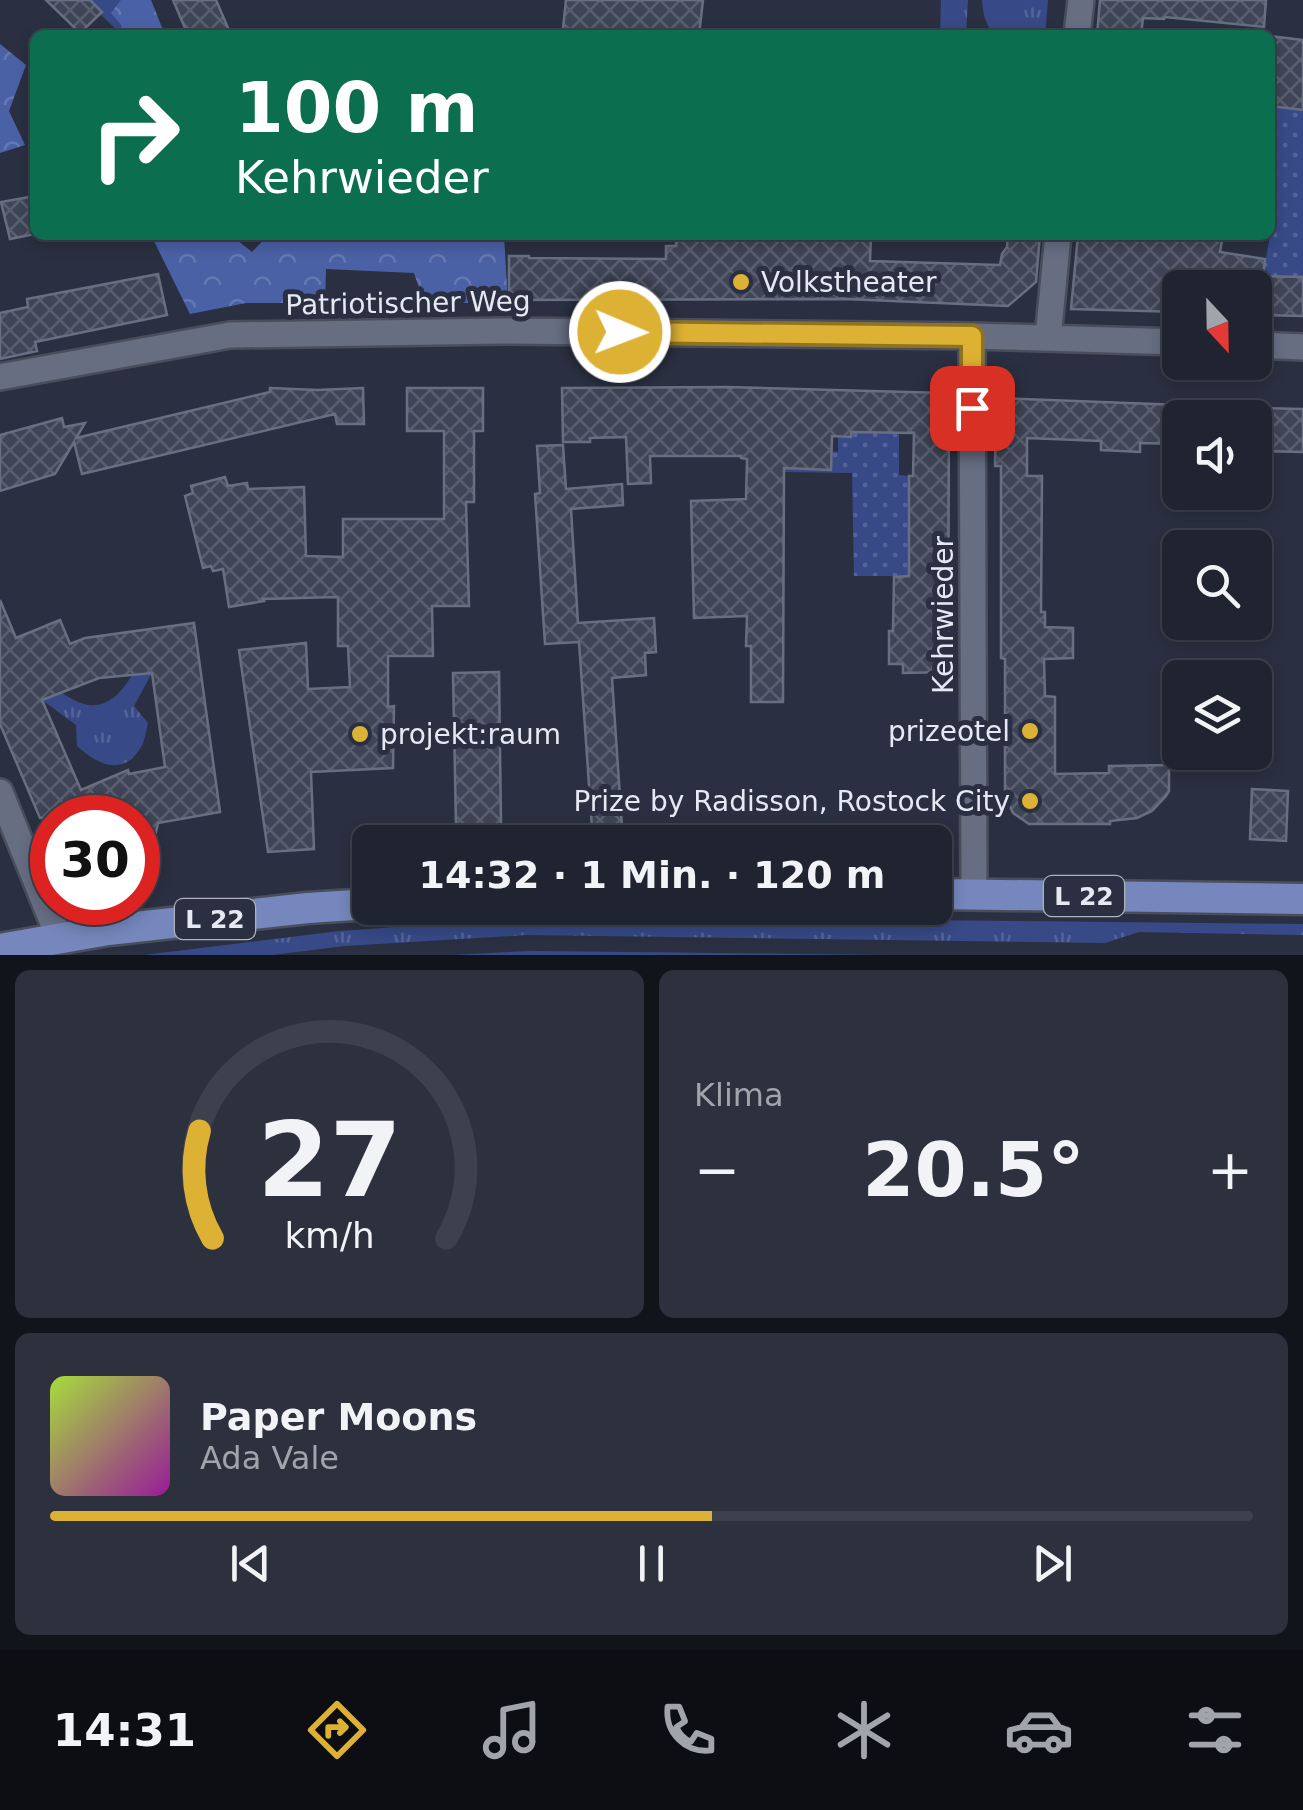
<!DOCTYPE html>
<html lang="de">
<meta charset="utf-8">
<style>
:root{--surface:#202431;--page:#2d303d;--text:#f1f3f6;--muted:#a2a4ab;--line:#3d414d;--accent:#ddb133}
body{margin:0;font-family:"DejaVu Sans",sans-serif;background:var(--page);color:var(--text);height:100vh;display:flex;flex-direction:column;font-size:38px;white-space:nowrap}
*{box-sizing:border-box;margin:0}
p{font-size:32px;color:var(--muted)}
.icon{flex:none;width:55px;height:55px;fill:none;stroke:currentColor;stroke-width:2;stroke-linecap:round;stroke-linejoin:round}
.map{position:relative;height:955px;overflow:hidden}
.sheet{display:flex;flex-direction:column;gap:15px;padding:15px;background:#12141b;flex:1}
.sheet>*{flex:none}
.banner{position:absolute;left:30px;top:30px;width:1245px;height:210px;border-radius:15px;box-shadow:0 5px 15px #0003,0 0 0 2px var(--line);background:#0b6e4f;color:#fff;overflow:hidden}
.needle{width:65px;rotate:158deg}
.tools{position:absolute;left:1162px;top:270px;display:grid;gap:20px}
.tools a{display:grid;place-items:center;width:110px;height:110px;border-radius:15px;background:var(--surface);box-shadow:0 5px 15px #0003,0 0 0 2px var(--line);font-size:50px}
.speed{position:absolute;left:30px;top:795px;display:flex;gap:20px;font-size:50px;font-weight:700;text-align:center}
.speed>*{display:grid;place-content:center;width:130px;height:130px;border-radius:50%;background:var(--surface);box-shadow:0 5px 15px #0003,0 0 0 2px var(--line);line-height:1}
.speed .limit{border:15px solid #d22;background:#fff;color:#111}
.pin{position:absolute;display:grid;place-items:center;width:85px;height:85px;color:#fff;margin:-42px;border-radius:20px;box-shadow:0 5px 15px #0006}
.me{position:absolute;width:110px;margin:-55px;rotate:91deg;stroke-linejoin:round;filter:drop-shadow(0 0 8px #0008)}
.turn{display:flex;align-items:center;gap:35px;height:210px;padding:0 40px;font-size:45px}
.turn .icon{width:130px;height:130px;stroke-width:2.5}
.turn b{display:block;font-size:70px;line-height:85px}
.big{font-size:75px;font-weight:800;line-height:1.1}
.sheet .card{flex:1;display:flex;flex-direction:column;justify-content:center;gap:15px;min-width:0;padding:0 35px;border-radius:15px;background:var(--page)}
.sheet .dial{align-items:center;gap:0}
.dial svg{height:260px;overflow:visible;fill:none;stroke:var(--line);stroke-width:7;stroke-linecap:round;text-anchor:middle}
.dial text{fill:var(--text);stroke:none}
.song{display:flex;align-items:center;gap:30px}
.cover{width:120px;height:120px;border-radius:15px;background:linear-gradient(135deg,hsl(80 70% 55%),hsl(300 70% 35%))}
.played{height:10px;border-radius:5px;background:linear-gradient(90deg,var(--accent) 55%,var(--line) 55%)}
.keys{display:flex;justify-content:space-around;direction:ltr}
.heat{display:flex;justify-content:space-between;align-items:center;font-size:55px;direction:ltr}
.sheet .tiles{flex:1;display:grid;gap:15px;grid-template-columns:1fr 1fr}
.card:last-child{grid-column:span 2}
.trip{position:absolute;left:352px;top:825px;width:600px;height:100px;border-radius:15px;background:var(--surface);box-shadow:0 5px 15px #0003,0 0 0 2px var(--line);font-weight:800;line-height:100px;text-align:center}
.tab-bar{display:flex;height:160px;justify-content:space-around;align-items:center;background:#0d0e14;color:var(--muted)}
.tab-bar .icon{width:70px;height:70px}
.tab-bar .selected{color:var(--accent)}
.tab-bar b{font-size:45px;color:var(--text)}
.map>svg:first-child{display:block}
.grass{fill:url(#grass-tufts)}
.forest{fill:url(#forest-crowns)}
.park{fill:url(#park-dots)}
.building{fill:url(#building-cross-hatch);stroke:#686f82;stroke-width:2.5;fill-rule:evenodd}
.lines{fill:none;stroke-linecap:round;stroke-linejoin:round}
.street-casing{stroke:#4a4e5c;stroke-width:30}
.primary-casing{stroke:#4a4e5c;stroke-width:35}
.street{stroke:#676e82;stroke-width:25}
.primary{stroke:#7587bc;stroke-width:30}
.route-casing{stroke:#907321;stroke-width:25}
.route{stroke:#ddb133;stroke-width:18}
.poi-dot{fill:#ddb133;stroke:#2a3041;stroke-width:4}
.labels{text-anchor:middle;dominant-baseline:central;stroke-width:10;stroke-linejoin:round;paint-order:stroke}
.shield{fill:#2a3041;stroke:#adb2be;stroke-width:2.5}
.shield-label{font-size:25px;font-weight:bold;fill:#e5e9f4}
.poi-label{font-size:28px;fill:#e5e9f4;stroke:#2a3041;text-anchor:start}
.street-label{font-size:28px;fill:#e5e9f4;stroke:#2a3041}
</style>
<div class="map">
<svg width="1303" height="955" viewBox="0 0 1303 955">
<defs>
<pattern id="grass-tufts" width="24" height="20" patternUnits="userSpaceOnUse" patternTransform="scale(2.5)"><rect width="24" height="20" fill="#374a87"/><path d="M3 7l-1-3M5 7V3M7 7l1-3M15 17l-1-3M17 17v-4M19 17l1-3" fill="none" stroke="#546499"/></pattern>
<pattern id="forest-crowns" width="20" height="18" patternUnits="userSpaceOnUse" patternTransform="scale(2.5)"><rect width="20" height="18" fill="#4b61a5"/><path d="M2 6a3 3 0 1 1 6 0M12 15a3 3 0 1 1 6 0" fill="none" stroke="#6578b2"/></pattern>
<pattern id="park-dots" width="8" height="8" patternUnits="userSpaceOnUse" patternTransform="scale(2.5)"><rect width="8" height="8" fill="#374a87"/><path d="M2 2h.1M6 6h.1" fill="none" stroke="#546499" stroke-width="1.8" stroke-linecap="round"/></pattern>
<pattern id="building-cross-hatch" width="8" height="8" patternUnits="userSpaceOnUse" patternTransform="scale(2.5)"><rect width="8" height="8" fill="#3f4557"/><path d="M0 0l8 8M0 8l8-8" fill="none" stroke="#5b6070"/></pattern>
</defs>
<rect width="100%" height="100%" fill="#2a3041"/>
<path class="grass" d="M90,0H148L119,32L100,14L102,12Z
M941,0H968L966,35H940Z
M982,0H1048L1045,35H994C985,23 983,14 982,0Z
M152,673L134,706L148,723C146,730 145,741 141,747C123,778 97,764 77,746L76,725L42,700L61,692C92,715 113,707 132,675Z
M626,917L1303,924V935L1139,932L1105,943L527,935L345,946L272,955H144L340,931L493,920Z
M530,951L889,955H451Z"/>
<path class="forest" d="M121,0H151L165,35H117L122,26L111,13Z
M0,44L26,65L9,111L25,145L0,153Z
M151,235H231L252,252L268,235H504L508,303H424L414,273L326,269L325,303H246L190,314Z"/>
<path class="park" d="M1270,106L1303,110V277L1263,276L1270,235L1271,214Z
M851,432L899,433V475L909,476V576H854L852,473L785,472V446L838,452V436L851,437Z"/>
<path class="building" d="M46,0H90L102,12L80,33Z
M173,0H216L231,35H188Z
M566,0H703L699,35H605V33L563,29Z
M1100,0H1266L1264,27L1165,17L1164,19L1143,18L1141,35H1097Z
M1270,36L1303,40V110L1270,106Z
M35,196V234L10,239L1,202Z
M676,235H871L870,261L1000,265L1002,254L1007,247L1008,235H1040L1036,282L1008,306L845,299L509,300V256H529V258L666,259V246H676Z
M1078,235H1223L1220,252L1265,259L1263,276L1303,277V316L1255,315V288H1180V312L1071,309Z
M158,274L167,315L35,342L37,351L0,359V313L28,307L27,299Z
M727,387L944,393L949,399L948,672L903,673V664H889V631H893L894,577L909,576V476H913L914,433L851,432V437L832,436L831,470L784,468L783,702H751V646H746L747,616L694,618L691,501L746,499L747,459L741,458V456H650L651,483L628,484L626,437L590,438V442H563L562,388Z
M270,388L317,390L363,388L364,424H337L335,414L82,474L74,442L55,474L0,491V435L62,418L64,427L85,423L76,438L270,392Z
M407,388H483V431H474V502H466L469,606H432L433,656H388V707L394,706L393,768L311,772L314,849L268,852L239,650L306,643L308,689L350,687L348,646H338V597L263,599L264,601L229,607L223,569L213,571L211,566L203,568L185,496L193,493L191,486L225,477L228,486L247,483L248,489L304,487L306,556L343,557V519H444V431H407Z
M996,398L1180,405V444L1140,443V452L1101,450V441L1027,438V476H1042L1041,612H1045V627L1073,628V658L1044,659L1045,696L1055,697V774L1109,773V766L1169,765V791L1166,796L1152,811L1137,818L1110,821V824H1029L1013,813L1005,796V659L1001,658V466H995Z
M1255,408L1303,409V452L1255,451Z
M563,445L566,489L622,484L623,505L571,509L578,623L654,618L656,652L645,653L646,675L612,678L623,842H593L579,642L545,644L535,494L540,493L537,446Z
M0,600L16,638L60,620L70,644L85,638L194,623L220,812L158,823L146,878L138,877V818H40L0,724ZM152,673L165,767L129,774L128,770L81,790L42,700L99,678Z
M499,672L501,825L456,826L453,673Z
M1252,789L1288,791L1286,841L1250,839Z"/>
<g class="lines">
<defs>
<path id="street" d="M1077,35L1081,0
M972,336L974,894
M1048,338L1058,235
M1255,345L1303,347
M0,377L230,335L503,331L972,336L1180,342
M0,792L59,938"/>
<path id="primary" d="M935,894L1303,899
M0,949L108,930L308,908L370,904"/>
</defs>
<use href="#street" class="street-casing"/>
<use href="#primary" class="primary-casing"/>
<use href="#street" class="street"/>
<use href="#primary" class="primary"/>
</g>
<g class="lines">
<defs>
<path id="route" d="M620,332L972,336V408"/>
</defs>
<use href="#route" class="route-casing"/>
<use href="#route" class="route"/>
</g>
<g class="poi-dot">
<circle cx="741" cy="282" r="10"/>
<circle cx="1030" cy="731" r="10"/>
<circle cx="360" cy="734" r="10"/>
<circle cx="1030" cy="801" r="10"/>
</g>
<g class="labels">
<g class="shield">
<rect x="1044" y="876" width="80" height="40" rx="8"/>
<rect x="175" y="899" width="80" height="40" rx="8"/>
</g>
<g class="shield-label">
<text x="1084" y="896">L 22</text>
<text x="215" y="919">L 22</text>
</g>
<g class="poi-label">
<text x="761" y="282">Volkstheater</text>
<text x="1010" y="731" text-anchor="end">prizeotel</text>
<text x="380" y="734">projekt:raum</text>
<text x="1010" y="801" text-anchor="end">Prize by Radisson, Rostock City</text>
</g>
<g class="street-label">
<text transform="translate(408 303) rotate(-1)">Patriotischer Weg</text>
<text transform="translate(943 615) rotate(-90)">Kehrwieder</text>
</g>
</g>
</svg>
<div class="tools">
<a><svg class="needle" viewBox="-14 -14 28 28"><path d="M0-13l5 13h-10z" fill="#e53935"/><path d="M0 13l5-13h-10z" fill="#a2a4ab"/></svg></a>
<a><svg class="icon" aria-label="sound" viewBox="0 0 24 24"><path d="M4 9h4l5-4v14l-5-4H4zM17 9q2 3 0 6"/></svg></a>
<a><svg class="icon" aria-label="search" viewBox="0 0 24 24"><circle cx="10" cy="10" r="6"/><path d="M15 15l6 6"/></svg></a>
<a><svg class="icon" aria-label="layers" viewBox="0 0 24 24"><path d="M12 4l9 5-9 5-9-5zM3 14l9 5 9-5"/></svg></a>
</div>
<div class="speed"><div class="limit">30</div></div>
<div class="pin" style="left:972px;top:408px;background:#d93025"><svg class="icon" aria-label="arrive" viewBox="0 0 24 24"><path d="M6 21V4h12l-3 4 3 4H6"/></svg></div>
<svg class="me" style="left:620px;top:332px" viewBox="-20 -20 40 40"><circle r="17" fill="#ddb133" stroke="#fff" stroke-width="3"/><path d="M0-11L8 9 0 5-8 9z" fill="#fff"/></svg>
<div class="trip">14:32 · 1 Min. · 120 m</div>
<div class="banner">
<div class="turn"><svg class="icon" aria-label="right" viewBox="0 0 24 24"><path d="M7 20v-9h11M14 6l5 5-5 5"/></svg><div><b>100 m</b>Kehrwieder</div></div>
</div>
</div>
<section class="sheet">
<div class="tiles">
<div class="card dial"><svg viewBox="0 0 100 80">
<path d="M14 69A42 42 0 1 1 86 69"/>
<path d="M14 69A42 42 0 0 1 10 36" stroke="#ddb133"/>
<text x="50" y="56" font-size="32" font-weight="700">27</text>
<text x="50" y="72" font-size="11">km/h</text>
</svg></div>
<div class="card"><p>Klima</p>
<div class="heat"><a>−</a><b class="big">20.5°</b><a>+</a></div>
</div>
<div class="card">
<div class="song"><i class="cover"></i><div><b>Paper Moons</b><p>Ada Vale</p></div></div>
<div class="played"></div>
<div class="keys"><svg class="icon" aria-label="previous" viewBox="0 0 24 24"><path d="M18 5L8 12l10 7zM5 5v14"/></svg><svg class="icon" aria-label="pause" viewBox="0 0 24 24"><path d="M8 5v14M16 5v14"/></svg><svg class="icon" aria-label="next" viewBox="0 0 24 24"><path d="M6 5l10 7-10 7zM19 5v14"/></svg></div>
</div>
</div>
</section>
<nav class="tab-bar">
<b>14:31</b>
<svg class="icon selected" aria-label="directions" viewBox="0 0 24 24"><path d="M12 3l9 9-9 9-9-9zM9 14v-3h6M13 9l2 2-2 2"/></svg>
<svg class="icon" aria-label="music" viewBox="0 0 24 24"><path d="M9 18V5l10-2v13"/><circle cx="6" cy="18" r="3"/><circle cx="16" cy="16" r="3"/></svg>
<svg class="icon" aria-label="phone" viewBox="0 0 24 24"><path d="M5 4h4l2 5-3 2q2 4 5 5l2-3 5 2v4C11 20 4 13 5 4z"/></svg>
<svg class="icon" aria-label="climate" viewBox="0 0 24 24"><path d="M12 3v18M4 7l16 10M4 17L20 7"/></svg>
<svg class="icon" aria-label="car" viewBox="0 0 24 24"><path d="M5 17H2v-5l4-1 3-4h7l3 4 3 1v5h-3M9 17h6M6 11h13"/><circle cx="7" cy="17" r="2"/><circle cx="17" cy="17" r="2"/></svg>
<svg class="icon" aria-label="filters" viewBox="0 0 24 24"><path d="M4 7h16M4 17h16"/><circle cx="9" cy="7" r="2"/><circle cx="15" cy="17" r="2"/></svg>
</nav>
